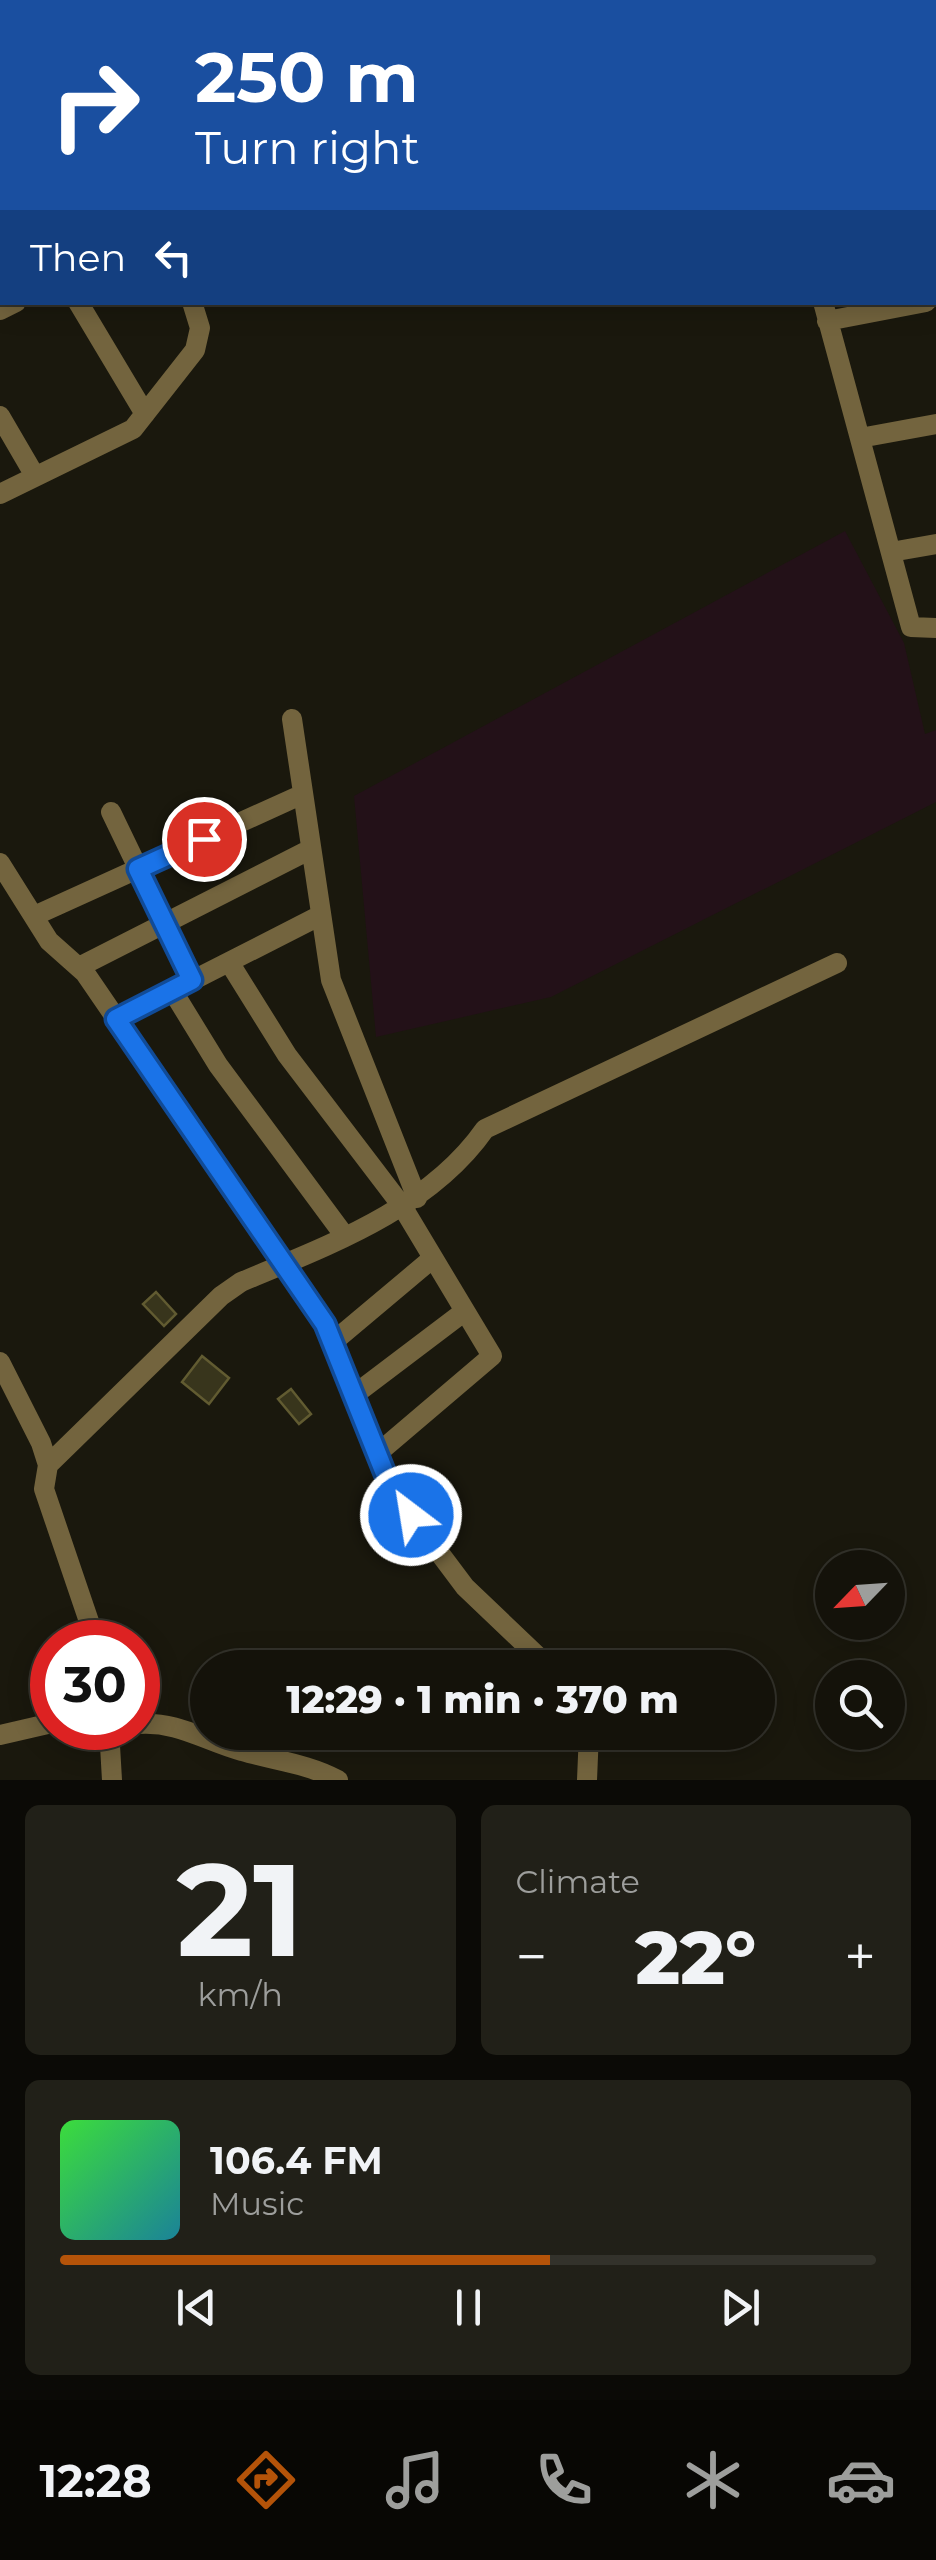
<!DOCTYPE html>
<meta charset="utf-8">
<style>
:root{--surface:#14120a;--page:#212018;--text:#f1f3f6;--muted:#9d9e9c;--line:#33322b;--accent:#b45309}
body{margin:0;font-family:Montserrat,sans-serif;background:var(--page);color:var(--text);height:100vh;display:flex;flex-direction:column;font-size:38px;white-space:nowrap}
*{box-sizing:border-box;margin:0}
p{font-size:32px;color:var(--muted)}
.icon{flex:none;width:55px;height:55px;fill:none;stroke:currentColor;stroke-width:2;stroke-linecap:round;stroke-linejoin:round}
.map{position:relative;height:1780px;overflow:hidden}
.drawer{display:flex;flex-direction:column;gap:25px;padding:25px;background:#0b0a06;flex:1}
.drawer>*{flex:none}
.hud{position:absolute;left:0px;top:0px;width:938px;height:305px;box-shadow:0 5px 25px #0003,0 0 0 2px var(--line);background:#1a4fa0;color:#fff;overflow:hidden}
.needle{width:65px;rotate:245deg}
.fabs{position:absolute;left:815px;top:1550px;display:grid;gap:20px}
.fabs a{display:grid;place-items:center;width:90px;height:90px;border-radius:50%;background:var(--surface);box-shadow:0 5px 25px #0003,0 0 0 2px var(--line);font-size:50px}
.speed{position:absolute;left:30px;top:1620px;display:flex;gap:20px;font-size:50px;font-weight:700;text-align:center}
.speed>*{display:grid;place-content:center;width:130px;height:130px;border-radius:50%;background:var(--surface);box-shadow:0 5px 25px #0003,0 0 0 2px var(--line);line-height:1}
.speed .limit{border:15px solid #d22;background:#fff;color:#111}
.pin{position:absolute;display:grid;place-items:center;width:85px;height:85px;color:#fff;margin:-42px;border:5px solid #fff;border-radius:50%;box-shadow:0 2px 10px #0007}
.me{position:absolute;width:110px;margin:-55px;rotate:329deg;stroke-linejoin:round;filter:drop-shadow(0 0 8px #0008)}
.turn{display:flex;align-items:center;gap:35px;height:210px;padding:0 30px;font-size:45px}
.turn .icon{width:130px;height:130px;stroke-width:2.5}
.turn b{display:block;font-size:70px;line-height:85px}
.then{display:flex;align-items:center;height:95px;padding:0 30px;background:#0003;gap:20px;font-size:38px}
.big{font-size:75px;font-weight:800;line-height:1.1}
.drawer .widget{flex:1;display:flex;flex-direction:column;justify-content:center;gap:15px;min-width:0;padding:0 35px;border-radius:15px;background:var(--page)}
.drawer .dial{align-items:center;gap:0}
.dial b{font-size:130px;line-height:1}
.song{display:flex;align-items:center;gap:30px}
.cover{width:120px;height:120px;border-radius:15px;background:linear-gradient(135deg,hsl(120 70% 55%),hsl(190 70% 35%))}
.played{height:10px;border-radius:5px;background:linear-gradient(90deg,var(--accent) 60%,var(--line) 60%)}
.keys{display:flex;justify-content:space-around;direction:ltr}
.heat{display:flex;justify-content:space-between;align-items:center;font-size:55px;direction:ltr}
.drawer .tiles{flex:1;display:grid;gap:25px;grid-template-columns:1fr 1fr}
.widget:last-child{grid-column:span 2}
.trip{position:absolute;left:190px;top:1650px;width:585px;height:100px;border-radius:50px;background:var(--surface);box-shadow:0 5px 25px #0003,0 0 0 2px var(--line);font-weight:800;line-height:100px;text-align:center}
.tabs{display:flex;height:160px;justify-content:space-around;align-items:center;background:#080704;color:var(--muted)}
.tabs .icon{width:70px;height:70px}
.tabs .current{color:var(--accent)}
.tabs b{font-size:45px;color:var(--text)}
.map>svg:first-child{display:block}
.green{fill:#231118}
.building{fill:#38351c;stroke:#615b31;stroke-width:2.5}
.lines{fill:none;stroke-linecap:round;stroke-linejoin:round}
.minor{stroke:#73643e;stroke-width:20}
.route-casing{stroke:#114b97;stroke-width:25}
.route{stroke:#1a73e8;stroke-width:18}
</style>
<div class="map">
<svg width="936" height="1780" viewBox="0 0 936 1780">
<rect width="100%" height="100%" fill="#1a180d"/>
<path class="green" d="M845,531L904,643L925,734L936,730V802L551,997L376,1037L354,796Z"/>
<path class="building" d="M156,1292L176,1314L164,1326L143,1304Z
M202,1356L229,1378L209,1404L182,1382Z
M291,1389L311,1414L299,1424L278,1399Z"/>
<g class="lines">
<path class="minor" d="M95,0L96,2
M690,0L691,2
M859,0L860,2
M0,48L2,47
M935,62L936,61
M0,179L2,178
M78,302L145,414
M823,302L911,627L936,628
M0,310L16,302
M827,321L926,302
M0,416L35,476
M860,438L936,424
M0,494L133,429L195,350L200,328L192,302
M891,552L936,544
M292,719L331,980L417,1198
M111,812L192,980
M0,863L49,941L85,973L325,1324L393,1491L465,1587L550,1668
M34,916L303,794
M229,962L287,1055L402,1206L492,1356L378,1453
M79,967L311,849
M172,990L218,1065L344,1235
M117,1019L321,915
M333,1342L433,1258
M0,1362L41,1443L48,1465L44,1489L96,1642
M354,1395L465,1311
M48,1465L221,1296L241,1282C329,1245 429,1209 485,1129L837,963
M138,1724C178,1721 205,1741 242,1751C275,1761 306,1763 338,1780
M109,1728L112,1780
M0,1735L52,1723
M587,1780L589,1732"/>
</g>
<g class="lines">
<defs>
<path id="route" d="M204,839L138,869L192,980L116,1019L325,1324L392,1491L411,1515"/>
</defs>
<use href="#route" class="route-casing"/>
<use href="#route" class="route"/>
</g>
</svg>
<div class="fabs">
<a><svg class="needle" viewBox="-14 -14 28 28"><path d="M0-13l5 13h-10z" fill="#e53935"/><path d="M0 13l5-13h-10z" fill="#9d9e9c"/></svg></a>
<a><svg class="icon" aria-label="search" viewBox="0 0 24 24"><circle cx="10" cy="10" r="6"/><path d="M15 15l6 6"/></svg></a>
</div>
<div class="speed"><div class="limit">30</div></div>
<div class="pin" style="left:204px;top:839px;background:#d93025"><svg class="icon" aria-label="arrive" viewBox="0 0 24 24"><path d="M6 21V4h12l-3 4 3 4H6"/></svg></div>
<svg class="me" style="left:411px;top:1515px" viewBox="-20 -20 40 40"><circle r="17" fill="#1a73e8" stroke="#fff" stroke-width="3"/><path d="M0-11L8 9 0 5-8 9z" fill="#fff"/></svg>
<div class="trip">12:29 · 1 min · 370 m</div>
<div class="hud">
<div class="turn"><svg class="icon" aria-label="right" viewBox="0 0 24 24"><path d="M7 20v-9h11M14 6l5 5-5 5"/></svg><div><b>250 m</b>Turn right</div></div>
<div class="then">Then<svg class="icon" aria-label="left" viewBox="0 0 24 24"><path d="M17 20v-9H6M10 6l-5 5 5 5"/></svg></div>
</div>
</div>
<section class="drawer">
<div class="tiles">
<div class="widget dial"><b>21</b><p>km/h</p></div>
<div class="widget"><p>Climate</p>
<div class="heat"><a>−</a><b class="big">22°</b><a>+</a></div>
</div>
<div class="widget">
<div class="song"><i class="cover"></i><div><b>106.4 FM</b><p>Music</p></div></div>
<div class="played"></div>
<div class="keys"><svg class="icon" aria-label="previous" viewBox="0 0 24 24"><path d="M18 5L8 12l10 7zM5 5v14"/></svg><svg class="icon" aria-label="pause" viewBox="0 0 24 24"><path d="M8 5v14M16 5v14"/></svg><svg class="icon" aria-label="next" viewBox="0 0 24 24"><path d="M6 5l10 7-10 7zM19 5v14"/></svg></div>
</div>
</div>
</section>
<nav class="tabs">
<b>12:28</b>
<svg class="icon current" aria-label="directions" viewBox="0 0 24 24"><path d="M12 3l9 9-9 9-9-9zM9 14v-3h6M13 9l2 2-2 2"/></svg>
<svg class="icon" aria-label="music" viewBox="0 0 24 24"><path d="M9 18V5l10-2v13"/><circle cx="6" cy="18" r="3"/><circle cx="16" cy="16" r="3"/></svg>
<svg class="icon" aria-label="phone" viewBox="0 0 24 24"><path d="M5 4h4l2 5-3 2q2 4 5 5l2-3 5 2v4C11 20 4 13 5 4z"/></svg>
<svg class="icon" aria-label="climate" viewBox="0 0 24 24"><path d="M12 3v18M4 7l16 10M4 17L20 7"/></svg>
<svg class="icon" aria-label="car" viewBox="0 0 24 24"><path d="M5 17H2v-5l4-1 3-4h7l3 4 3 1v5h-3M9 17h6M6 11h13"/><circle cx="7" cy="17" r="2"/><circle cx="17" cy="17" r="2"/></svg>
</nav>
